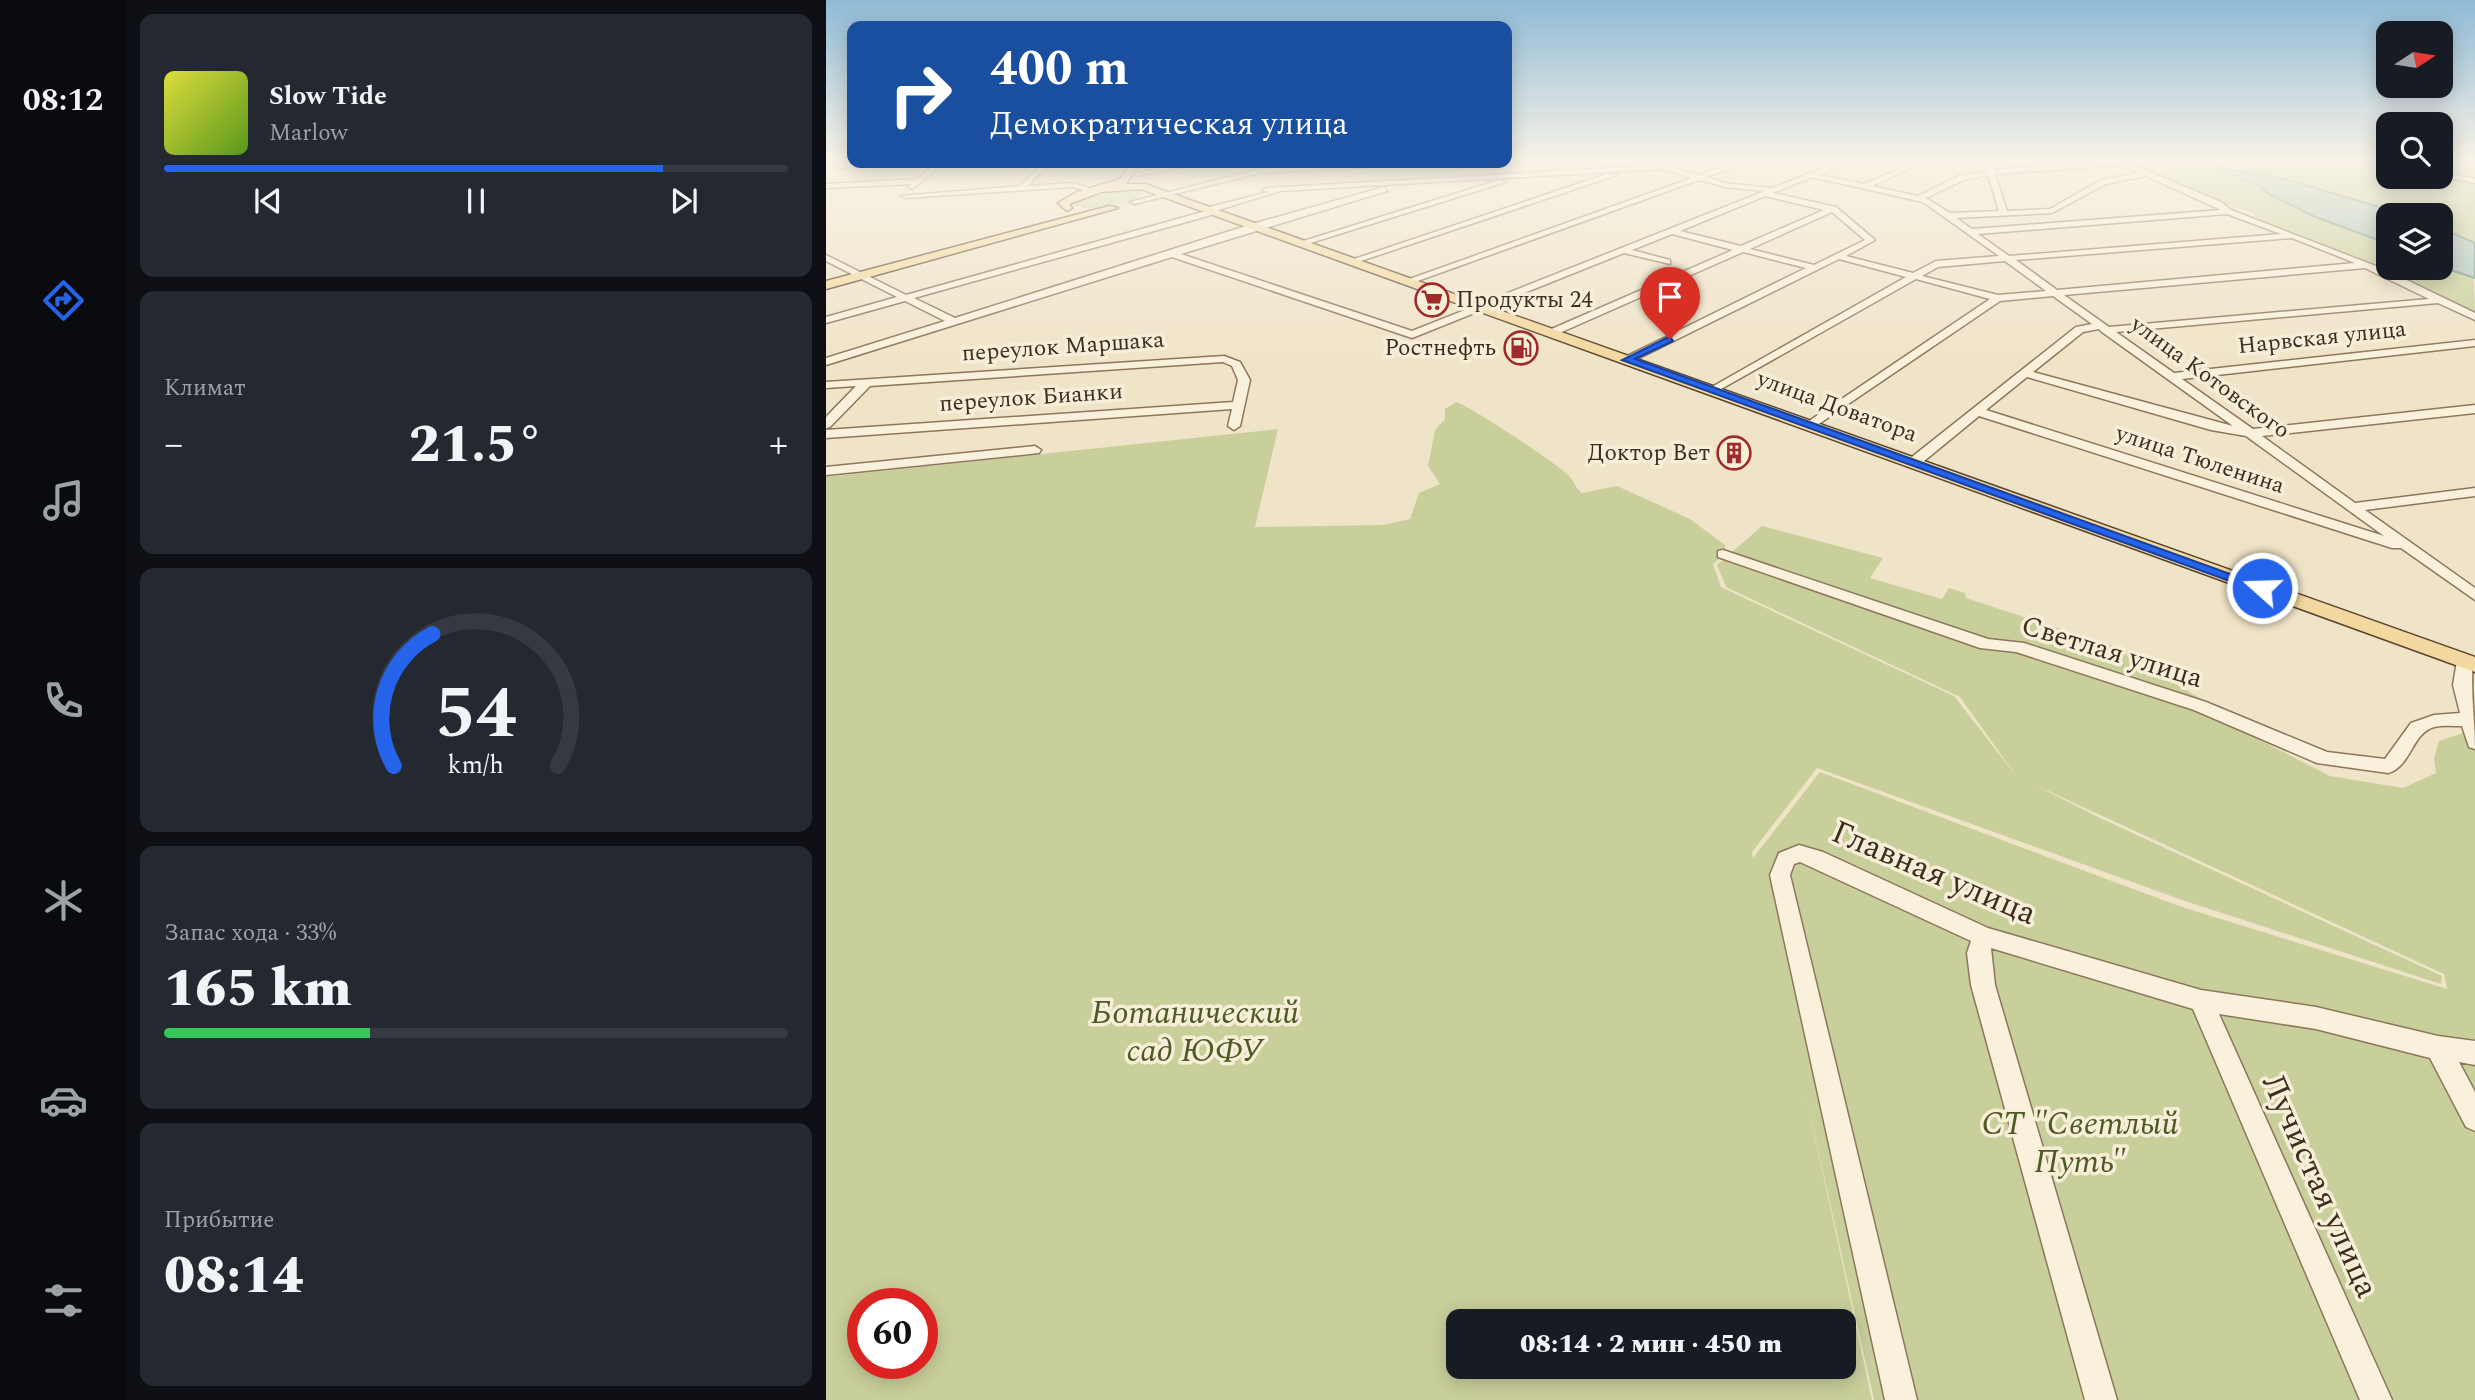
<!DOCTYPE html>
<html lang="ru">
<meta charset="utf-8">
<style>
:root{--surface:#171b24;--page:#242831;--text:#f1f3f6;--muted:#9ea1a6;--line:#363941;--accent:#2563eb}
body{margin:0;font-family:Spectral,serif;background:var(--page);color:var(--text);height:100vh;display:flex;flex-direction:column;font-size:26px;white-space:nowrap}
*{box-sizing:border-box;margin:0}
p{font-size:23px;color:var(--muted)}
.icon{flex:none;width:38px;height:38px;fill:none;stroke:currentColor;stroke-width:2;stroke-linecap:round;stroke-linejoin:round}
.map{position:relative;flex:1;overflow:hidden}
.drawer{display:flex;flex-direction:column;gap:14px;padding:14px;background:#0d0f14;width:700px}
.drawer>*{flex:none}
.banner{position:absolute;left:21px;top:21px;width:665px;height:147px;border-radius:14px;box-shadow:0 4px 18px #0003;background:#1a4fa0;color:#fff;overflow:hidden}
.needle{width:46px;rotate:78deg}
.controls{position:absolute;left:1550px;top:21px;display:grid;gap:14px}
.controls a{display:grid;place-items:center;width:77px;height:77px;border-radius:14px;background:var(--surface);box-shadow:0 4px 18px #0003;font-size:35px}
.speed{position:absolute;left:21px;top:1288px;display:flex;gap:14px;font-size:35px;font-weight:700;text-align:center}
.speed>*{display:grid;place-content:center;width:91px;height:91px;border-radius:50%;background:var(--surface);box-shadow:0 4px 18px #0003;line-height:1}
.speed .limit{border:10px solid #d22;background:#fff;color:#111}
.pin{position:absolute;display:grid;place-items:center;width:60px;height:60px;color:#fff;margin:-72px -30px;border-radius:50% 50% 50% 0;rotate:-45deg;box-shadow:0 0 7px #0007}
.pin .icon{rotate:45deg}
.me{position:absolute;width:77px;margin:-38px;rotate:290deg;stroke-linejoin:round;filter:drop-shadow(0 0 5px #0008)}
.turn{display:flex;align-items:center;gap:24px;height:147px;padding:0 28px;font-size:32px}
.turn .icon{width:91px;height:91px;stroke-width:2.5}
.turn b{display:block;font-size:49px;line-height:60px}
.big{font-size:52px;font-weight:800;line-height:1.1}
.drawer .tile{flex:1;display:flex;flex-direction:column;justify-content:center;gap:10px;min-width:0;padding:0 24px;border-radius:14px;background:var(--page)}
.drawer .dial{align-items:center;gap:0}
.dial svg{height:182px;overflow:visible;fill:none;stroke:var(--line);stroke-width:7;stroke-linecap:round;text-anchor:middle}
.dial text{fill:var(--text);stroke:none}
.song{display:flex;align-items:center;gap:21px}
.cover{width:84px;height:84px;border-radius:10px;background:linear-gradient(135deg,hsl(60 70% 55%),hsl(90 70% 35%))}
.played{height:7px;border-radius:4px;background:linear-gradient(90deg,var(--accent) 80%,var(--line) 80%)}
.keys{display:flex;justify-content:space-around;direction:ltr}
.heat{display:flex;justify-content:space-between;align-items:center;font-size:38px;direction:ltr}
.charge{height:10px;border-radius:5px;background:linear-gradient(90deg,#34c759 33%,var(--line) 0)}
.trip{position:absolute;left:620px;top:1309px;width:410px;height:70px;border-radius:14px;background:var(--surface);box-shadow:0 4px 18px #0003;font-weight:800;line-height:70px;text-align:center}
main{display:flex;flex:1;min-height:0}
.dock{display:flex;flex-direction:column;width:126px;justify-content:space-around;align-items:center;background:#090b0e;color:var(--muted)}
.dock .icon{width:49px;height:49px}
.dock .active{color:var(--accent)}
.dock b{font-size:32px;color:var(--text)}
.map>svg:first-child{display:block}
.green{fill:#c9cf9b;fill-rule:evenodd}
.water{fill:#a9c4bc;stroke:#6f938a;stroke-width:2}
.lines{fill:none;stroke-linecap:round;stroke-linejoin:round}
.minor-casing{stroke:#8d765c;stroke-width:3}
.major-casing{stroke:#5b4430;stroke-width:3}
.minor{fill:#faf1dc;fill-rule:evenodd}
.major{fill:#f3d9a0;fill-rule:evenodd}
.route{fill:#2563eb;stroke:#184099;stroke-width:2}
.labels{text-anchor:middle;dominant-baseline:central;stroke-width:7;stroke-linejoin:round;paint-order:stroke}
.far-poi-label{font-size:23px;fill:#3d2e20;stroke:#f7eed8;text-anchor:end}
.far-street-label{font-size:23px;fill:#3d2e20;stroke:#f7eed8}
.street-label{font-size:28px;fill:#3d2e20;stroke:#f7eed8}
.near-street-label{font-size:33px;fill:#3d2e20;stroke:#f7eed8}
.near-park-label{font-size:33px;font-style:italic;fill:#4d5a26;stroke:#f7eed8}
</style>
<main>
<nav class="dock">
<b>08:12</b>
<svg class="icon active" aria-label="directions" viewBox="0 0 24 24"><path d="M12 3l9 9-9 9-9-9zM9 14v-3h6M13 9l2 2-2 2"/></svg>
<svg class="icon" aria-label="music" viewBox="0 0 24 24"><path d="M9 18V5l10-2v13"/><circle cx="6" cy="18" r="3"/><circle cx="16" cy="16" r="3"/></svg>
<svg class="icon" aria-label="phone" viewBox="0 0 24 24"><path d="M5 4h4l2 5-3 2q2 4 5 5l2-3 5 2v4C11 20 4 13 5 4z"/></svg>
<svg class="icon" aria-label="climate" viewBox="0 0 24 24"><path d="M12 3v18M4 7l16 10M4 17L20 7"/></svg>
<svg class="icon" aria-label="car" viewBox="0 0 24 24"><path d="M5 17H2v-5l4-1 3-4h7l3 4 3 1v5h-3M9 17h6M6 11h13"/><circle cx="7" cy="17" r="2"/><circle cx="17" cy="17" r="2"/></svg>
<svg class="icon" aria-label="filters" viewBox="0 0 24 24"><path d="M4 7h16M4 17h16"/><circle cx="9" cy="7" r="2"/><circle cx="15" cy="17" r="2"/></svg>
</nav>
<section class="drawer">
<div class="tile">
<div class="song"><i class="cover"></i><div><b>Slow Tide</b><p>Marlow</p></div></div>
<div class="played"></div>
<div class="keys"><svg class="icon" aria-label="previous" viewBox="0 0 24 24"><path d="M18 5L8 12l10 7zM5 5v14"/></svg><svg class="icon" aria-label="pause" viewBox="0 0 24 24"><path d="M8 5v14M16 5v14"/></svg><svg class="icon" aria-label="next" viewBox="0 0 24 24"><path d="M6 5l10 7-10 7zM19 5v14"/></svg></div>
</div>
<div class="tile"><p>Климат</p>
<div class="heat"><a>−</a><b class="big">21.5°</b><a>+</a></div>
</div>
<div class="tile dial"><svg viewBox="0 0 100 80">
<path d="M14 69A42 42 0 1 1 86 69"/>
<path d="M14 69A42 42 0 0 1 31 11" stroke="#2563eb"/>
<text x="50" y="56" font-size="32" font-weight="700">54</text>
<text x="50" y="72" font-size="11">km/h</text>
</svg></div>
<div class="tile"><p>Запас хода · 33%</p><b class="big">165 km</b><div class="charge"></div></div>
<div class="tile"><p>Прибытие</p><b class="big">08:14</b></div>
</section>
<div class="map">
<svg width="1649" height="1400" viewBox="0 0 1649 1400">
<rect width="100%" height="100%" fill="#f0e4c8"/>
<path class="green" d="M1292,160H1563V177H1615V160L1649,162V243L1615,228V215L1574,214L1456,178L1388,168L1432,185L1441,193L1487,216L1563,244V268L1615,267L1648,276L1649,314L1557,268L1438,223L1428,219L1430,215C1417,207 1404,207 1389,200Z
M310,189L319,194C304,204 263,215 247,204L261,197Z
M630,402C639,403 737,467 744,477C749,483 749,488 756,493L791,486L864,519L899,545V554L887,564L895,587L1128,696L1191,777L1134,697L900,587L891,565L936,526L1057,558L1044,578L1116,599L1123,588L1139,593L1140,598L1351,667V685L1404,715L1402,724L1504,776L1577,788L1610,773L1608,758L1613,741L1649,729V1400H1048L979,1091L1046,1400H0V477L452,429L429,527L557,525L584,519L593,493L614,484L602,466L609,430L619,419V409ZM991,768L1356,900L1615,984L1616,976L1272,817L1203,782L1618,974L1621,989L1353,906L994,772L927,858L926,852ZM37,1304H96V1363H37ZM632,1321H1017V1367H632Z"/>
<path class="water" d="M1388,167L1455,178L1581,215H1563V244L1487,216L1441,193L1432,185Z
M1615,228L1649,243V278L1615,267Z"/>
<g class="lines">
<defs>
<path id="minor" d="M917,160H925L880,177L899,183L946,188L1018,160H1026L993,175L1038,184L1095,160H1103L1046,186L1092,196L1133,176L1161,171L1162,166L1169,162L1172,164L1168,170L1295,160L1395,202L1405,210L1560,270L1649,313V320L1612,303L1290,332L1348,373L1649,340V346L1356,379L1427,429L1649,405V413L1436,436L1529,503L1649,488V496L1539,510L1649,588V600L1575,548H1566L1153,416L1092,466H1082V460L1250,327L1266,324L1227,296L1174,301L984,430L978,426L980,423L1164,299L1090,279L888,393L884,392V388L1080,277L1013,259L805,362H797V358L980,268L917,252L729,335H721V331L907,250L846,234L806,250L844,260V264L798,253L586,338L346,257L0,365V358L119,321L79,301L0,323V317L71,297L0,261V255L80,295L380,211V208L442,192L436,190L440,188L836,165L873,175ZM1296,165L1313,173L1275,180L1224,209L1181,211L1169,174ZM836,169L866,178L578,281L586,283L873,180L899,187L939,191L586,331L355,254L561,191L558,187L426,224L129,318L88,298L389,214V211L454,191ZM1162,175L1173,211L1124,213L1100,198L1138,180ZM1320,176L1395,210L1146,229L1130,218L1226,213L1280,184ZM986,177L1097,202L1173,256L1110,261L1087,273L1020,256L1049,240L1010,207L947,193ZM939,196L998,210L915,246L854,231ZM1006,212L1039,240L988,265L924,249ZM1401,214L1455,234L1183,256L1152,234ZM1466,238L1529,263L1231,290L1190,260ZM1179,261L1220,291L1172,295L1096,276L1112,267ZM1539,268L1603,299L1283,327L1238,295ZM1273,329L1276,332L1407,426L1207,372L1257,332ZM1201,377L1385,430L1420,436L1558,536L1160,410Z
M1544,160L1563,161V165L1545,161Z
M1642,160H1649V162L1643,161Z
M45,163H87L0,169V165Z
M111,163H118L86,189L82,187L86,184L0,188V184L91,179Z
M217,163H224L202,186L247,183L275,192L271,194L247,187L79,198L75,196L194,186Z
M363,163H377L311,176L307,174Z
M578,163H624L434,173L308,204L304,202L446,166L449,168Z
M1615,172L1649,179V183L1615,176Z
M784,173L791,175L529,263L522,261Z
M673,180L680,182L478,245L471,243Z
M398,356L414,362L424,380L414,426L408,430L402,426L406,409L0,438V430L407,402L412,380L406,366L397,362L44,386L4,427L0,428V417L30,386L0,388V382Z
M209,446L215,450L213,453L0,475V467Z
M897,550L1162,639L1198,643L1380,702L1501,752L1559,759L1585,723L1608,715L1634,713L1627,685L1631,661L1639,656L1647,661C1644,690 1649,719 1649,749L1643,747L1636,726C1627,726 1617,725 1608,727C1585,734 1586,766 1562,773L1491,763L1368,710L1190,652L1154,648L892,557V551Z
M973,845L997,852L1162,928L1375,990L1490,1007L1612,1036L1649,1041V1065L1633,1062L1649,1092V1131L1640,1127L1604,1058L1490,1029L1393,1014L1566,1400H1534L1367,1009L1165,948L1169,985L1291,1400H1259L1145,985L1141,953L1145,941L974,862L968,864L964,875L1091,1400H1059L944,875L953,853Z"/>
<path id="major" d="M305,163H314L300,184H319L1649,657V672L315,189L275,192L243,204L246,208L241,211L232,203L251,192L294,179Z
M283,206L292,208L0,289V281Z"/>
</defs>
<use href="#minor" class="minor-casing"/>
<use href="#major" class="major-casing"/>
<use href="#minor" class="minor"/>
<use href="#major" class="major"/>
</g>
<linearGradient id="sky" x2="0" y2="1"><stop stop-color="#8fbad6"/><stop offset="0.45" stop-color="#f8f3e6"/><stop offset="1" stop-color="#f8f3e6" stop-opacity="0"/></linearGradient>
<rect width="1649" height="356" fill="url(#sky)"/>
<path class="route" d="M844,336L847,341L809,359L1443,588L1431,591L796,360Z"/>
<defs>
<symbol id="supermarket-ring" viewBox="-11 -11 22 22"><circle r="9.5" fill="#f7eed8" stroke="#9e2a2b" stroke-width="1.5"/><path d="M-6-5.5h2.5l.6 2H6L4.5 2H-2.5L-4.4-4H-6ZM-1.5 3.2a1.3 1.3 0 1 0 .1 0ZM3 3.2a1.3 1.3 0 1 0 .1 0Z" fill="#9e2a2b"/></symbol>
<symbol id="fuel-ring" viewBox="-11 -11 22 22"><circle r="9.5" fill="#f7eed8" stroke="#9e2a2b" stroke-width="1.5"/><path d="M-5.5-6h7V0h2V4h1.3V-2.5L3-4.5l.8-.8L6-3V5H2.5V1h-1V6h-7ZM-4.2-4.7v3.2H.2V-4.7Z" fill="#9e2a2b"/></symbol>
<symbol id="building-ring" viewBox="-11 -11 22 22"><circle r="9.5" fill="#f7eed8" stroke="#9e2a2b" stroke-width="1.5"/><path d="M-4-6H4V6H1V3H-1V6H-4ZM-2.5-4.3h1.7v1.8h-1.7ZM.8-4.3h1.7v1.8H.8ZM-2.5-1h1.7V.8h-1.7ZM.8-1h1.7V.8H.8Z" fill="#9e2a2b"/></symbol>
</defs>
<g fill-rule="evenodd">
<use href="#supermarket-ring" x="587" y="281" width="38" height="38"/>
<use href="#fuel-ring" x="676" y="329" width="38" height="38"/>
<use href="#building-ring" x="889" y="434" width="38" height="38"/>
</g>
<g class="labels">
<g class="far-poi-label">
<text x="630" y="300" text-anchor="start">Продукты 24</text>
<text x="670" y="348">Ростнефть</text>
<text x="884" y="453">Доктор Вет</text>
</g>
<g class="far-street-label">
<text transform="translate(1496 338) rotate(-6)">Нарвская улица</text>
<text transform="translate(237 347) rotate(-4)">переулок Маршака</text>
<text transform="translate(1384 378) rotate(36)">улица Котовского</text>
<text transform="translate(205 398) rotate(-4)">переулок Бианки</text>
<text transform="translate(1011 407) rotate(20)">улица Доватора</text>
<text transform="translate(1374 460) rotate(18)">улица Тюленина</text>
</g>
<g class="street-label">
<text transform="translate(1286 652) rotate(17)">Светлая улица</text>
</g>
<g class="near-street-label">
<text transform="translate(1108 873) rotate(23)">Главная улица</text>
<text transform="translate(1494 1186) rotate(66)">Лучистая улица</text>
</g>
<g class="near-park-label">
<text x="369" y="1013">Ботанический<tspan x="369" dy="38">сад ЮФУ</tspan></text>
<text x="1254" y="1124">СТ "Светлый<tspan x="1254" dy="38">Путь"</tspan></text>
</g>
</g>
</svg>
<div class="controls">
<a><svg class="needle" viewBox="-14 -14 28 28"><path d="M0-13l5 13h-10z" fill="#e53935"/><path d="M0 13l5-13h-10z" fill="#9ea1a6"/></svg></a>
<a><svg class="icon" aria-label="search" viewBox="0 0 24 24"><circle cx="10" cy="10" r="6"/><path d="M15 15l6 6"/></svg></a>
<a><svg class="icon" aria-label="layers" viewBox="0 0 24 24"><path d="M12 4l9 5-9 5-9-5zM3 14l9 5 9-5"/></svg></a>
</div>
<div class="speed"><div class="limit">60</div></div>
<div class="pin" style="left:844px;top:339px;background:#d93025"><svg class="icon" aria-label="arrive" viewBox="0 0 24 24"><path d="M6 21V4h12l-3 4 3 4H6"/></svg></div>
<svg class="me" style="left:1436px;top:588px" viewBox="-20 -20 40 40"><circle r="17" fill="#2563eb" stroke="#fff" stroke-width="3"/><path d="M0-11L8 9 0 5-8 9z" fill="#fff"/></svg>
<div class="trip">08:14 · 2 мин · 450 m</div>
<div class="banner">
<div class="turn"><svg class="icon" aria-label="right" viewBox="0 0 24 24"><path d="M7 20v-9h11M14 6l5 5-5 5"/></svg><div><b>400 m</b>Демократическая улица</div></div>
</div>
</div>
</main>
